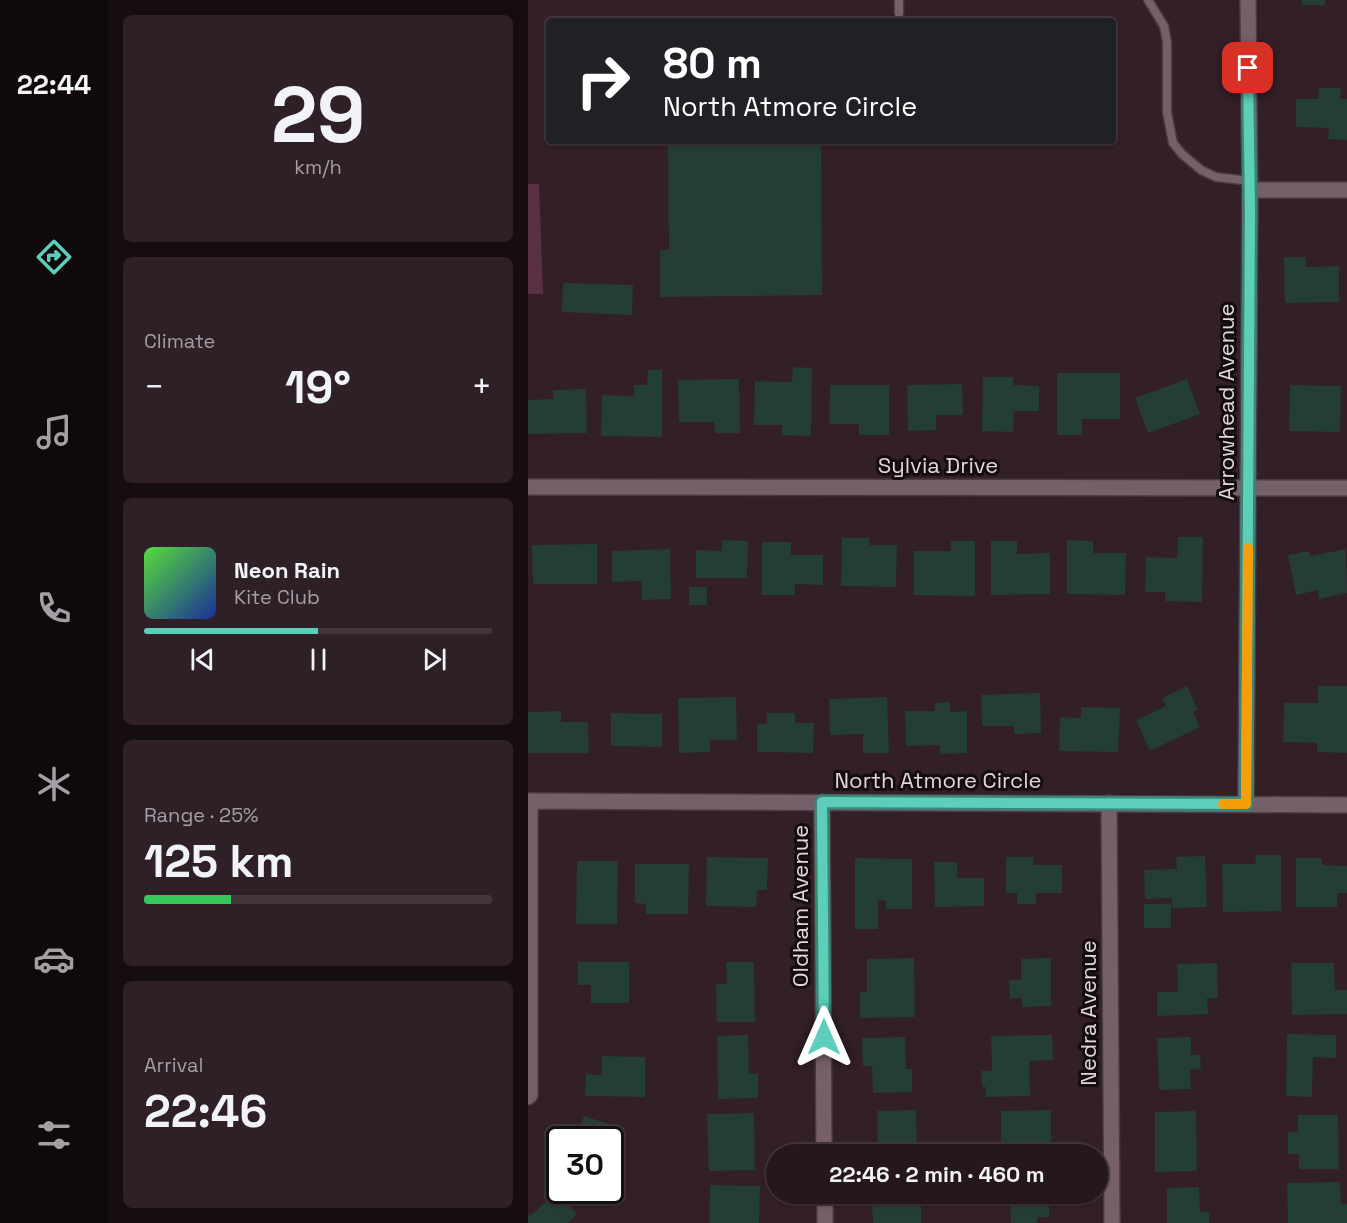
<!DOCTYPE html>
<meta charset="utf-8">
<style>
:root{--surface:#26171d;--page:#2e2026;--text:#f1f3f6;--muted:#a49fa4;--line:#42363b;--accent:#5dceb9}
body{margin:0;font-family:"Space Grotesk",sans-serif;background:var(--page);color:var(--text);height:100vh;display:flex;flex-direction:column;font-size:22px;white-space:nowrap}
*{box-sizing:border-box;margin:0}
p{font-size:20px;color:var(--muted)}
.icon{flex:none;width:33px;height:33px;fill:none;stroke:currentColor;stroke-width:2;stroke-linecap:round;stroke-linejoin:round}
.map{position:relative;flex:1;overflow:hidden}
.details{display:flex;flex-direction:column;gap:15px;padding:15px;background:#150d10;width:420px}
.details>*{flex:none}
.guide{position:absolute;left:18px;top:18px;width:570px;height:126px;border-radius:6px;box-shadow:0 2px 4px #0004,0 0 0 2px var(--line);background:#202124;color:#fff;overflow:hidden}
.speed{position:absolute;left:18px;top:1126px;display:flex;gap:12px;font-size:30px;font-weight:700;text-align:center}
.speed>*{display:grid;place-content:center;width:78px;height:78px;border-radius:50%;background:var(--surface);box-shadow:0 2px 4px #0004,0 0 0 2px var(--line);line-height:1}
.speed .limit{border:3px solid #111;border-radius:9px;background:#fff;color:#111}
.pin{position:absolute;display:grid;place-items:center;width:51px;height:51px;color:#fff;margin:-26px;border-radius:12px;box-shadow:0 3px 9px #0006}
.me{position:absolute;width:66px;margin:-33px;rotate:0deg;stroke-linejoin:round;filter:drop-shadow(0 0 4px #0008)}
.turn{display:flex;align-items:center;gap:21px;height:126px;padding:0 18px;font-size:27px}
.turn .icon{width:78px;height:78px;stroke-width:2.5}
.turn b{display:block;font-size:42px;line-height:51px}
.big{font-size:45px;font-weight:800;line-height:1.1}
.details .tile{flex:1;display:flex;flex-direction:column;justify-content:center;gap:9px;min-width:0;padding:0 21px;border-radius:9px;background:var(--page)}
.details .dial{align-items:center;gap:0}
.dial b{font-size:78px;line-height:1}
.song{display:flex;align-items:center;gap:18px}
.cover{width:72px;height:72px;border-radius:9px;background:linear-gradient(135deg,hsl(110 70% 55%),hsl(230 70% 35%))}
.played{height:6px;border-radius:3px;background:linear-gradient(90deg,var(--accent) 50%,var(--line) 50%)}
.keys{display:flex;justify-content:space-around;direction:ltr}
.heat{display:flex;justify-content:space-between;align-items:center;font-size:33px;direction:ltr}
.charge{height:9px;border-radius:4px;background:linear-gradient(90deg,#34c759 25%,var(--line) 0)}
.trip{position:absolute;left:238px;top:1144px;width:342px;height:60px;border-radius:30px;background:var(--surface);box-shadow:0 2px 4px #0004,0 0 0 2px var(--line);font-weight:800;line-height:60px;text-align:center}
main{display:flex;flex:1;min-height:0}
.menu{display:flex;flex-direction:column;width:108px;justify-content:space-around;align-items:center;background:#0f090c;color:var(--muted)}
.menu .icon{width:42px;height:42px}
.menu .active{color:var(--accent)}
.menu b{font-size:27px;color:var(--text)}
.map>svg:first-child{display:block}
.green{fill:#593143}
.building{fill:#243d37}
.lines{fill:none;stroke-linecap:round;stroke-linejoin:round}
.service-casing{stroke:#493a41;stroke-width:11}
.minor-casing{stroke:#493a41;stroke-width:18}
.service{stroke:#755f68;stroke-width:8}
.minor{stroke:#755f68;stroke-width:15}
.route-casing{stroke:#3c8678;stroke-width:15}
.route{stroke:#5dceb9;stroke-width:10}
.slow{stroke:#f59e0b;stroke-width:10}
.labels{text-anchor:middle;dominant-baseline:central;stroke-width:6;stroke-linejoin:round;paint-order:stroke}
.street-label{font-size:22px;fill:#e3d6db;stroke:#140c0f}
</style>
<main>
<nav class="menu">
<b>22:44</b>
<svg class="icon active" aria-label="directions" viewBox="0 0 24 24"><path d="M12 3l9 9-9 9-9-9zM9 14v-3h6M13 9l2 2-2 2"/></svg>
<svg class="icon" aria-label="music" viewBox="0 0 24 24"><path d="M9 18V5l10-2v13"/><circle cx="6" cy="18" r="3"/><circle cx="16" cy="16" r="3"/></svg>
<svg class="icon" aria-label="phone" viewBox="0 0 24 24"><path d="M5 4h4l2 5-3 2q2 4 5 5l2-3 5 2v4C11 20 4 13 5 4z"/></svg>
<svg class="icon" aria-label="climate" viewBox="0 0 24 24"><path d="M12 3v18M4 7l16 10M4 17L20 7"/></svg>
<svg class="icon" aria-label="car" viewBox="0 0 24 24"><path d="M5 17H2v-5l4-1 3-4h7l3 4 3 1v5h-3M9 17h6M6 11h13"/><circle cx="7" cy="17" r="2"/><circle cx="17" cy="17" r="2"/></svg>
<svg class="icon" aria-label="filters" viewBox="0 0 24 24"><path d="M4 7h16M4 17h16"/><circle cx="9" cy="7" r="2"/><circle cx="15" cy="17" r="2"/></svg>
</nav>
<section class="details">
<div class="tile dial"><b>29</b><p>km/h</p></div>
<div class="tile"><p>Climate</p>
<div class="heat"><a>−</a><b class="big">19°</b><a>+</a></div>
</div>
<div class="tile">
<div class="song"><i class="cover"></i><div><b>Neon Rain</b><p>Kite Club</p></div></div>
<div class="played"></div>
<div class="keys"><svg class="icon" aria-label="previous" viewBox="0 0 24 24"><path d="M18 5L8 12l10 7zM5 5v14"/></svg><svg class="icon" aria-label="pause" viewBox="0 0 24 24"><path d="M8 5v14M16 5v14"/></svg><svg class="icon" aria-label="next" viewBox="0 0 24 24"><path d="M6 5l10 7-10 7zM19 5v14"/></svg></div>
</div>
<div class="tile"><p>Range · 25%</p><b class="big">125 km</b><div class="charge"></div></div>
<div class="tile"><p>Arrival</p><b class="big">22:46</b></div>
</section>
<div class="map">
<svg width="819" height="1223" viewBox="0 0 819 1223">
<rect width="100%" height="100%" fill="#321f27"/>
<path class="green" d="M0,184H11L15,294H0Z"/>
<path class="building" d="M774,0H797V5H774Z
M791,88H813L812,99H819V140L800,139L801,128L768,127V99H790Z
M140,141H293L294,295L132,297V250H141Z
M756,257H778V267L811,266V302L757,303Z
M35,283L105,285L104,315L34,312Z
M265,367L284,368L283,436L254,435V425H226L227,381L264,382Z
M120,370H134V437L73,436L74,395L106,396V385H119Z
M529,373H592V419H554V435H529Z
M455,377H485V385L511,386V411H486L485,432L454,431Z
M211,379L212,433H187L186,422H151L150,380Z
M659,379L672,414L620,433L607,398Z
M434,384L435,415H408V430L380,431L379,385Z
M302,385H361V435H331V424H301Z
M762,385L813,386L812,432L761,431Z
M58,389L59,433L0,434V400L25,399V390Z
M650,537H675L674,602L637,601V592H617L618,557L649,558Z
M314,538H342L341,545H369L368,587L313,586Z
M194,540L220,541L219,578H168V550L194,551Z
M539,540L565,541V553H598L597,595L539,594Z
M423,541H447V596L386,595V551H423Z
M463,541H489V554L522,553V594L463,595Z
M234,542H263V555H295V585L267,584V595H234Z
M69,544V584H5L4,545Z
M142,549L143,599L114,600V581L84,582V551Z
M818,549L819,593L791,599L790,590L768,595L760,555L781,551L782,556Z
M161,587H179V605H161Z
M659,686L670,710L665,712L672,727L622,751L608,720L638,706L634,698Z
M790,686H819V753L789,752V743L755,742L756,703H790Z
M512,693L513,733L486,734V726H454L453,695Z
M208,697L209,740H182V752L151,753L150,698Z
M359,697L361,753H335V734L302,735L301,699Z
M422,702V712L439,711V753L412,754V745L378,746L377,711H407V703Z
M553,707L592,708L590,752L531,751L532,717L553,718Z
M33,711V722H60L61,753H0V712Z
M83,713L134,714V747L83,746Z
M239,713H267V723H286L285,753L229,752V724H239Z
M727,855H753V911L695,912L694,864H728Z
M677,856L679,907L644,908V898L617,899L616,870L649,869L648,857Z
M179,857L240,858L239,890H229L228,907L178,906Z
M478,857H505V865H534V893H508V904H489V893H478Z
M327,858L384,859V909H358V901L350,900V929H327Z
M768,858H794V865L819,866V893H809V907H768Z
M49,861H90L89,924H48Z
M406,862H429V878H456V906L407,907Z
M107,864H161L160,914H118V904L107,903Z
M616,904H643V928H616Z
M386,958L387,1017L332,1018V992H339V959Z
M523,958V1006L494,1007V998H482L481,980H493V959Z
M50,962H101V1003H63V985H50Z
M198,962H226L227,1022H189L188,984H199Z
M689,963L690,998H679L680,1014L629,1016V992H650L649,964Z
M763,963H806L807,990H819V1014L764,1015Z
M759,1034L808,1035V1058L785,1057L784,1097L758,1096Z
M220,1035L221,1074H230V1098L190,1099L189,1036Z
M524,1035L525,1060L501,1061L502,1096L458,1097V1087H454L453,1071H464L463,1036Z
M377,1037L378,1069H384V1092L345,1093L344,1066H335L334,1038Z
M663,1037V1055H672L673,1069L662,1070L663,1089L631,1090L629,1038Z
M74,1056L117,1057V1097L57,1096L58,1074L74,1075Z
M388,1110L389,1155H338V1149H350L349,1111Z
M523,1110V1143H513V1155H473V1111Z
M668,1111L669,1171L627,1172V1112Z
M226,1113L227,1170L181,1171L179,1114Z
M770,1115H810L811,1169H771V1154H760V1132H770Z
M56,1116L96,1129L83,1167L82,1140H48Z
M31,1154H32V1173L26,1171Z
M812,1182L813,1204H819V1223H760L759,1183Z
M182,1185L232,1186L231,1223H181Z
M671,1187L672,1212H681V1223H639V1188Z
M29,1192L49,1214L39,1223H0V1213L2,1216Z
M482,1194H521V1217H509V1223H483Z
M393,1204V1223H345L344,1205Z"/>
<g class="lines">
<defs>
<path id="service" d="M371,0V13
M620,0L636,26L639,42V112L645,143L654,154L673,170L688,177L722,181"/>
<path id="minor" d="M722,190H819
M0,487L819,488
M0,801L819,805
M294,802L296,1155
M581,803L584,1223
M718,804L722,190L720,0
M0,1097L2,1095V801
M297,1194V1223"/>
</defs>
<use href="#service" class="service-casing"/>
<use href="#minor" class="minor-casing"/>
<use href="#service" class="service"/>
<use href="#minor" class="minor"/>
</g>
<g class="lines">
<defs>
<path id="route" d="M296,1037L294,802L718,804L722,211L720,68"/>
</defs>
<use href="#route" class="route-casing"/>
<use href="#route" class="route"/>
<path class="slow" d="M695,804H718L720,548"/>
</g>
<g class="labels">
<g class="street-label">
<text transform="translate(698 402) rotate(-90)">Arrowhead Avenue</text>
<text x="410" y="465">Sylvia Drive</text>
<text x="410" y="780">North Atmore Circle</text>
<text transform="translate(272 906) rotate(-90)">Oldham Avenue</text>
<text transform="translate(560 1013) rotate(-90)">Nedra Avenue</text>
</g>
</g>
</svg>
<div class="speed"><div class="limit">30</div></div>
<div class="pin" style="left:720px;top:68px;background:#d93025"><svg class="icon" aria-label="arrive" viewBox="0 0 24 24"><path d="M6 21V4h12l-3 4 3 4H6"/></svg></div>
<svg class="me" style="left:296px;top:1037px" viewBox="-20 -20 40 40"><path d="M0-17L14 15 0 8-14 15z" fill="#5dceb9" stroke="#fff" stroke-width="4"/></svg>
<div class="trip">22:46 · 2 min · 460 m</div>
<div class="guide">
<div class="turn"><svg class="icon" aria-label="right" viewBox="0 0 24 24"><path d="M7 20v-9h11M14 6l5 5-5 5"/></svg><div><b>80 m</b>North Atmore Circle</div></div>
</div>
</div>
</main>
